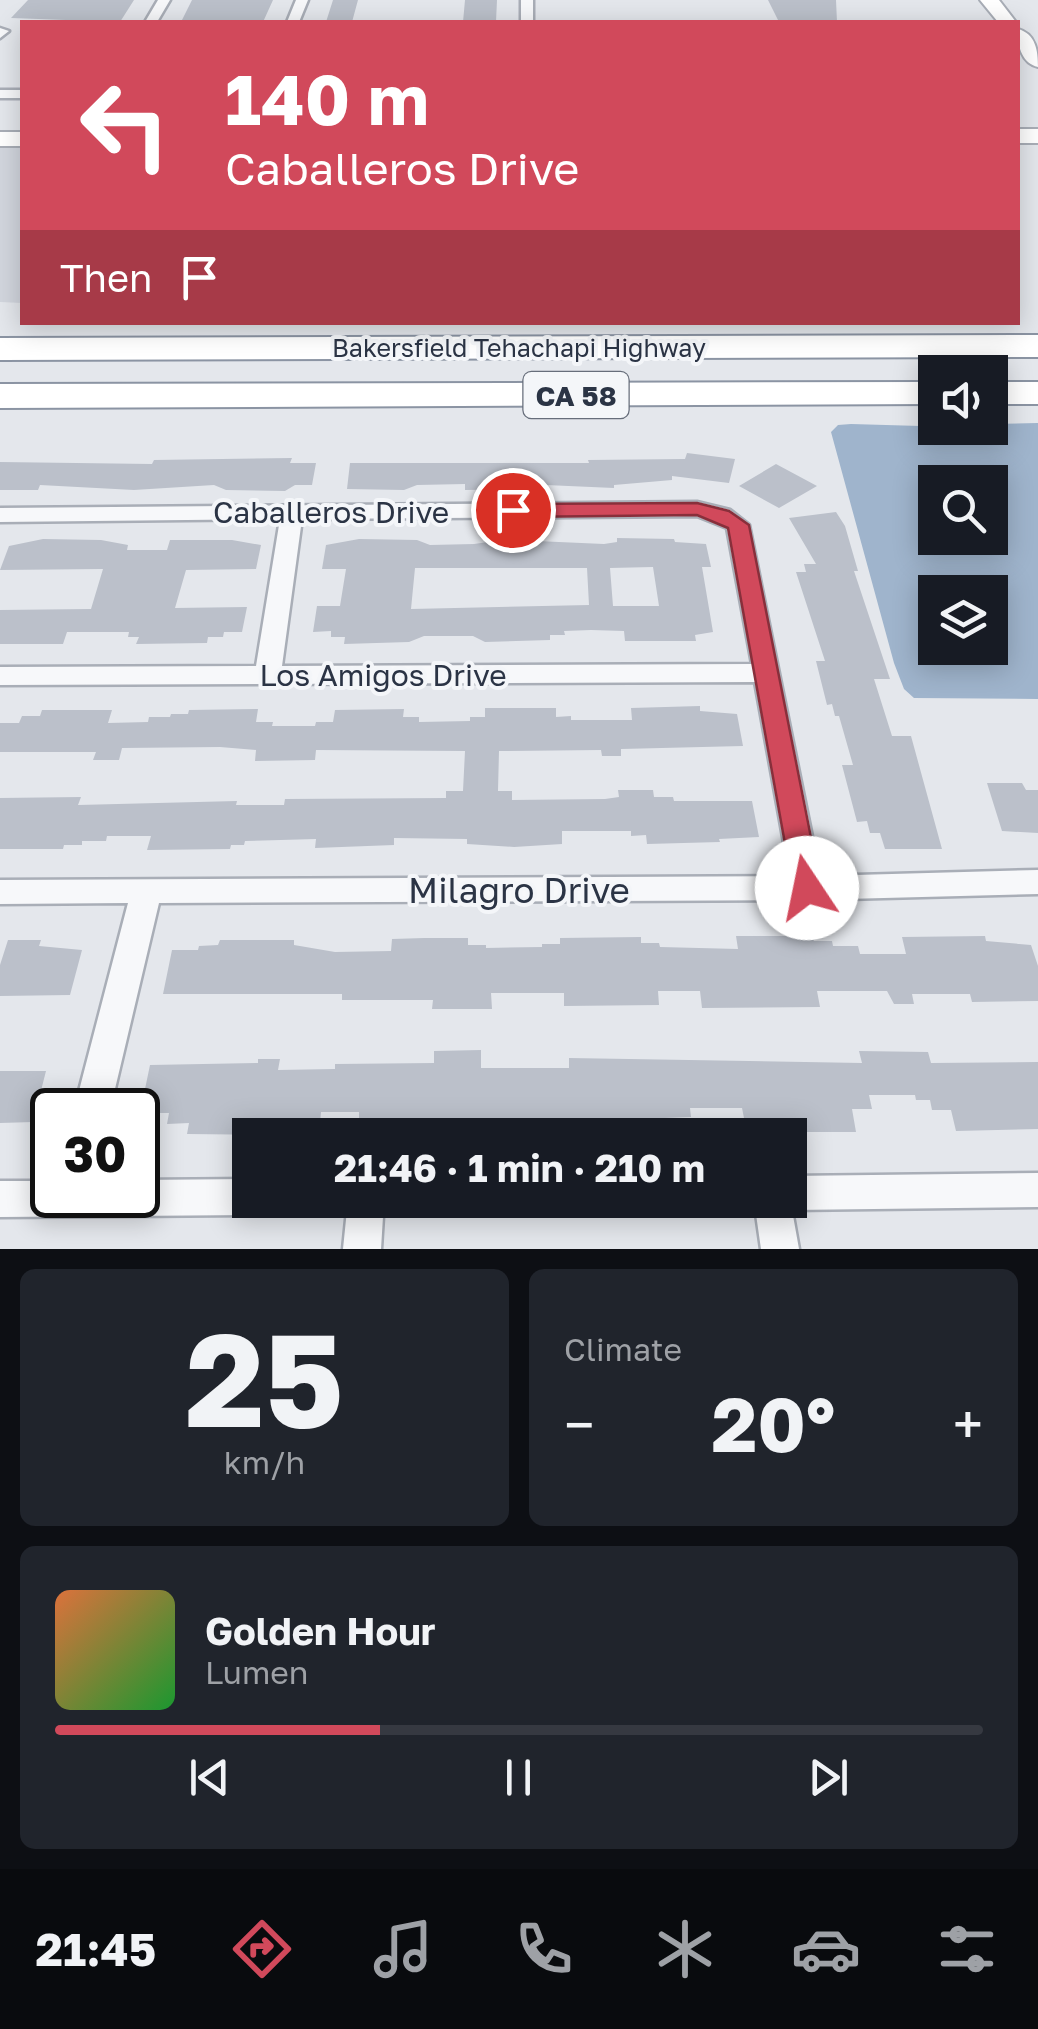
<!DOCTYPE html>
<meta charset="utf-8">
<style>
:root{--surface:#171b24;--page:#20242c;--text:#f1f3f6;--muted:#9ea1a6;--line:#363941;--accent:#d1495b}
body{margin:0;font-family:"Golos Text",sans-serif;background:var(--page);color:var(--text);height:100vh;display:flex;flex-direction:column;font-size:38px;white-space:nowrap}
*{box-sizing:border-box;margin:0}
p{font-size:32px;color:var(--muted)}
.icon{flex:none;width:55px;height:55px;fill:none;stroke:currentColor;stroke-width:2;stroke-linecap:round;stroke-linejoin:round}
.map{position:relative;height:1249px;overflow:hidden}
.sheet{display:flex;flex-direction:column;gap:20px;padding:20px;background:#0d0f14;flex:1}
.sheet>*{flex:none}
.hud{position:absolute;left:20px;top:20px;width:1000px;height:305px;border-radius:0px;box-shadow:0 5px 25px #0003;background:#d1495b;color:#fff;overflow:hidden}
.buttons{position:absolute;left:918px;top:355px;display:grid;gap:20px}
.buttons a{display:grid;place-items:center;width:90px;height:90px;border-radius:0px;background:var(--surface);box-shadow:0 5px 25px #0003;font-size:50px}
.speed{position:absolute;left:30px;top:1088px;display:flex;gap:20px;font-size:50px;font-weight:700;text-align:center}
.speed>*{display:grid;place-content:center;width:130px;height:130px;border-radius:50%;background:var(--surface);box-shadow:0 5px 25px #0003;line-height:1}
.speed .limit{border:5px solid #111;border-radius:15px;background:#fff;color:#111}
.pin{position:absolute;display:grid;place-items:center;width:85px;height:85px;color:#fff;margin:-42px;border:5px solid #fff;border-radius:50%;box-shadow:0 2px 10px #0007}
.me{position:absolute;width:110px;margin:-55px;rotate:349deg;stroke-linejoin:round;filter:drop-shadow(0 0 8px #0008)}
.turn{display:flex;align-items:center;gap:35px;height:210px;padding:0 40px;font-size:45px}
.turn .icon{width:130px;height:130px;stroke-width:2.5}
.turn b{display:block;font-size:70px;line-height:85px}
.then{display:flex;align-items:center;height:95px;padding:0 40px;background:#0003;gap:20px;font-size:38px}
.big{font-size:75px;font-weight:700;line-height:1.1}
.sheet .widget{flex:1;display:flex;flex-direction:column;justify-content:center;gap:15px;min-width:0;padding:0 35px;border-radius:15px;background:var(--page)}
.sheet .dial{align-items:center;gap:0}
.dial b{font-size:130px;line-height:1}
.song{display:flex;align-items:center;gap:30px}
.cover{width:120px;height:120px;border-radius:15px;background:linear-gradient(135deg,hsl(20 70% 55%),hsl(130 70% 35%))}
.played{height:10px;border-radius:5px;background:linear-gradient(90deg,var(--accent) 35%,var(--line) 35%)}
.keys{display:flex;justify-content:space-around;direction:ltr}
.heat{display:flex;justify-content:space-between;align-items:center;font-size:55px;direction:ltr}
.sheet .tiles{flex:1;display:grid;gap:20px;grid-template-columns:1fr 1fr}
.widget:last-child{grid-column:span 2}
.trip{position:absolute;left:232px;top:1118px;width:575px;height:100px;border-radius:0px;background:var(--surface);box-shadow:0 5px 25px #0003;font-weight:700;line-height:100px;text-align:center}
.dock{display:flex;height:160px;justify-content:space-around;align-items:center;background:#090b0e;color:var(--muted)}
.dock .icon{width:70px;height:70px}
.dock .active{color:var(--accent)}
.dock b{font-size:45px;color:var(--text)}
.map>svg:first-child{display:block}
.built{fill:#d2d6de}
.water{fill:#9fb4cc;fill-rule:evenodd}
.building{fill:#bbc0ca;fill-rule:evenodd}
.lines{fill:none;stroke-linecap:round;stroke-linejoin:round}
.street-casing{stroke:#a9aeb7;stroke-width:5}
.secondary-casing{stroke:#a9aeb7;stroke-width:4}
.highway-casing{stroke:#8b94a3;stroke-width:4}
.street{fill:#f7f8fa;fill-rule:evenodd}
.secondary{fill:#fff;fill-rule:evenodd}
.highway{fill:#fff;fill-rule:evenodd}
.route{fill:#d1495b;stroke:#882f3b;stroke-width:2.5}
.labels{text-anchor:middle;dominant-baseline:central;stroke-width:8;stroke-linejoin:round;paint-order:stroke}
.far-street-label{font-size:25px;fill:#2b3445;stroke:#f4f6f9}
.shield{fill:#f4f6f9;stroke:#676e7b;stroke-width:2.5}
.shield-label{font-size:28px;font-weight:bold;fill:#2b3445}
.street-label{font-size:30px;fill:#2b3445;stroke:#f4f6f9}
.near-street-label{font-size:35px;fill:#2b3445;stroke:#f4f6f9}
</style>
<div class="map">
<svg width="1038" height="1249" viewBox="0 0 1038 1249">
<rect width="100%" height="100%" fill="#e4e7ec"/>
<path class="built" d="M0,145H22V303L0,302Z"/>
<path class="water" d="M1038,423V699L914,698L904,689L894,663L831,432L838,425L851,424L990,428V424ZM935,482H990V538H935ZM935,592H990V648H935Z"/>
<path class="building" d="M28,0H134L120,22L11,18Z
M192,0H273L263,22H181Z
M333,0H358L352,22H326Z
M465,0H497L496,22H463Z
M768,0H836L837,22H779Z
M687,453L735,459L729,483L672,476V480L614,485V488L523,484V489L465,490V484L417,485L404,490L347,489L350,463H589L588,460L685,459Z
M292,458L290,463H316L312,485H295L285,491L226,490L214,485L134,490L40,485L38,490H0V462L152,464L154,460Z
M776,464L817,486L779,508L739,486Z
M836,512L845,526L858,571H854L890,679H874L892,736H911L942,849H885L880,833H870L867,821L857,822L842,765H853L839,716H835L832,704L827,705L816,661H825L796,572H806L804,564H816L789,518Z
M617,538L674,539L675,542L706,544L711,567H702L713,632L695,635L696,641H625L624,631L591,630L564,631L565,635H550V640L485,642L473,636H424L409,642L344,644L345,637H331V631L313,632L317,606H340L346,569H322L326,545L359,539L417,540L430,545L474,544L488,542V539L604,544L617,542ZM653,567L659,606H613L610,568ZM415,568H587L589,605L411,609Z
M43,539L101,540L128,545L127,550H167L170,540H232L261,545L256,569L186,570L175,608L247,607L242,632H224L223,637H208L207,643L136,644L139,637H128L129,632H67L63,644H0V610L91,609L103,569L0,570L9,546Z
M700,706V711L737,714L743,746L621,749V756H602L601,750L499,751L498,791H512V800L605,799L619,797L618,790H653L654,797H673L674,801H752L759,837L719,839L720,842L647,844L646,835L631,836V831H562V844L514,847L467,844V839L394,838V845L315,848L316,839L245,841L244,845H231L230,849L147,850L151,836H107L106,841H82V845H64L63,849H0V798L81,797L78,805L237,801L236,805H284L285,799L446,798V791H463L465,751L316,750L315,760L255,761L256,750L220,747L122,748L119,760H93L96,752H0V723H19L22,716H40L42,710H112L108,723L148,722L149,717H170L171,714H188L189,710L258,709L256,722H273L272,726H315L316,722H333L335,710L404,709L403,717H419V722L470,721V717H485V708H556V717L571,716V720H632L631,708Z
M987,783H1022L1026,790H1038V833L1002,831Z
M736,936H812L814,941H832L833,946H858L860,954H906L902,937L985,936L986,941L1031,945L1038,966V1001L972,1002L970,994H912L914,1004H894L887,991H817L820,1007L702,1008L700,991H658L659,1005L564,1006V993H491L492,1009H432L433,1000H342V994H163L172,950H198L199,946L218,945L220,940H294V945L335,952L391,951L392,939L424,938H468V945H486V948L542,947V944H560V938L641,937V943H659L660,947L738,949Z
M8,940H41L39,946L82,950L70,995L0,996V965Z
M481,1050V1068H569V1058L862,1063L859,1051L928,1052L931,1063L1038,1062V1129L956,1131L951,1110H932L930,1100H916L915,1095H869L872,1109H852L856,1132H767L765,1119L744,1118L742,1108H690L691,1117L665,1118L667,1131L573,1134L572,1127H553V1121L523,1120H486V1127H474V1132L381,1134L382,1120H359V1112H321L320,1123L289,1124V1130H277V1135L187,1134L189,1123L167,1124L169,1113H140L150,1065L258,1063V1059H280L278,1070L335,1069V1064L434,1063V1051Z
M0,1071H46L33,1122L0,1123Z"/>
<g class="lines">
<defs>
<path id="street" d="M158,0H170L157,22H145Z
M296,0H308L299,22H287Z
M521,0H533V22H521Z
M0,28L9,31L0,38Z
M0,90H22V98H0Z
M697,502L730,510L749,525L820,876L1038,870V894L807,900L159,903L110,1110H74L128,903L0,904V880L790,876L755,682L0,685V667L256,666L280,519L0,522V508ZM697,516L727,528L752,664L282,666L302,519Z
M1038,1173V1207L792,1210L799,1249H761L754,1200H790V1176Z
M250,1179V1200H267L263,1209L250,1215L0,1217V1181H52V1195H138V1180Z
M348,1200H384L381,1249H343Z"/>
<path id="secondary" d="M980,0H999L1016,22H998Z
M1018,29C1036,34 1038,51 1038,67C1021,63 1017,44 1018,29Z
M1018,129H1038V143H1018Z
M0,132H22V146H0Z"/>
<path id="highway" d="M1038,335V357L0,360V338Z
M935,382V404L0,408V384Z
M990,382H1038V404H990Z"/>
</defs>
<use href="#street" class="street-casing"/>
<use href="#secondary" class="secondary-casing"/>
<use href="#highway" class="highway-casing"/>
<use href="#street" class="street"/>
<use href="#secondary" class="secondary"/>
<use href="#highway" class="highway"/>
</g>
<path class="route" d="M697,503L729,511L749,525L821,888L817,896L807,899L797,896L793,888L728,528L697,515L513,517L502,510L513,504Z"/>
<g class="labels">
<g class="far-street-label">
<text x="519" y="347">Bakersfield Tehachapi Highway</text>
</g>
<rect class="shield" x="523.5" y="372" width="105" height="46" rx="8"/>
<g class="shield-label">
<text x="576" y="395">CA 58</text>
</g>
<g class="street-label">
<text x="331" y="512">Caballeros Drive</text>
<text x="383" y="675">Los Amigos Drive</text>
</g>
<g class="near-street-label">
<text x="519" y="890">Milagro Drive</text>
</g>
</g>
</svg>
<div class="buttons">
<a><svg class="icon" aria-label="sound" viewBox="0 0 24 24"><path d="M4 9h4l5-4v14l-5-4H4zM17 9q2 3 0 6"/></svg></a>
<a><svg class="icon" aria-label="search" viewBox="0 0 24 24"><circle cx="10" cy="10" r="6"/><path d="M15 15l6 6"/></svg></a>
<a><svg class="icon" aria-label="layers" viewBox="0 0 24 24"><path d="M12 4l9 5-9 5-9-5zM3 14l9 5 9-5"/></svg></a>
</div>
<div class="speed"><div class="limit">30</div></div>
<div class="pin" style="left:513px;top:510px;background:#d93025"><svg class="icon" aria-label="arrive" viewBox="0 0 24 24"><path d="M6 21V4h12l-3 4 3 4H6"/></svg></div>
<svg class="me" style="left:807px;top:888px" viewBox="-20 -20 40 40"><circle r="19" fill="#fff"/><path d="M0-13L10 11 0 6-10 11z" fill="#d1495b"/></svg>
<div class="trip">21:46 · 1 min · 210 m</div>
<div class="hud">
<div class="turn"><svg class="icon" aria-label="left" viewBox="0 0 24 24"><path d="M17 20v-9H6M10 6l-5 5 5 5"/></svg><div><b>140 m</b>Caballeros Drive</div></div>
<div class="then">Then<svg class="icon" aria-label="arrive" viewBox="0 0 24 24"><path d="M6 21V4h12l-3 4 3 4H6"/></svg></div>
</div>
</div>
<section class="sheet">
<div class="tiles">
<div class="widget dial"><b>25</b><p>km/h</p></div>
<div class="widget"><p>Climate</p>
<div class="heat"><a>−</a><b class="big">20°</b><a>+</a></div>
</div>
<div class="widget">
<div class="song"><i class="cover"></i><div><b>Golden Hour</b><p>Lumen</p></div></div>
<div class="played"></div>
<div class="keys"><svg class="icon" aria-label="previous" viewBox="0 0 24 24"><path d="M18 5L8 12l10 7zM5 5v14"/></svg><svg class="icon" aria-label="pause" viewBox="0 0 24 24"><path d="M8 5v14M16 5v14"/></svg><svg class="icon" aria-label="next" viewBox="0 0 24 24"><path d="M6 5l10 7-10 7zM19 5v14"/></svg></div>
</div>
</div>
</section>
<nav class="dock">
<b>21:45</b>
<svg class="icon active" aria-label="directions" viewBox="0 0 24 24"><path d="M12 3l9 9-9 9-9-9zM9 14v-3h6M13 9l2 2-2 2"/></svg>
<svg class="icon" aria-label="music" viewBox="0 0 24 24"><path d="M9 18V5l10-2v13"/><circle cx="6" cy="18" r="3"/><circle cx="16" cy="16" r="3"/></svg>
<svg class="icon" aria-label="phone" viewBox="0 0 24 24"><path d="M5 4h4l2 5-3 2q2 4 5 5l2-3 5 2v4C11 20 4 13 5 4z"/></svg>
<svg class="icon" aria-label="climate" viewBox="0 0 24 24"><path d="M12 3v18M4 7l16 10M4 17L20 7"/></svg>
<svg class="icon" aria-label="car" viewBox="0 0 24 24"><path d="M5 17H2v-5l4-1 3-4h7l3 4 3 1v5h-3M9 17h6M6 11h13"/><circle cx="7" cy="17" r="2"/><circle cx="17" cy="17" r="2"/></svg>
<svg class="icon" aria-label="filters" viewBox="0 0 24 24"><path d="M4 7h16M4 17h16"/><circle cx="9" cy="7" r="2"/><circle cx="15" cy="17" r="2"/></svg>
</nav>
